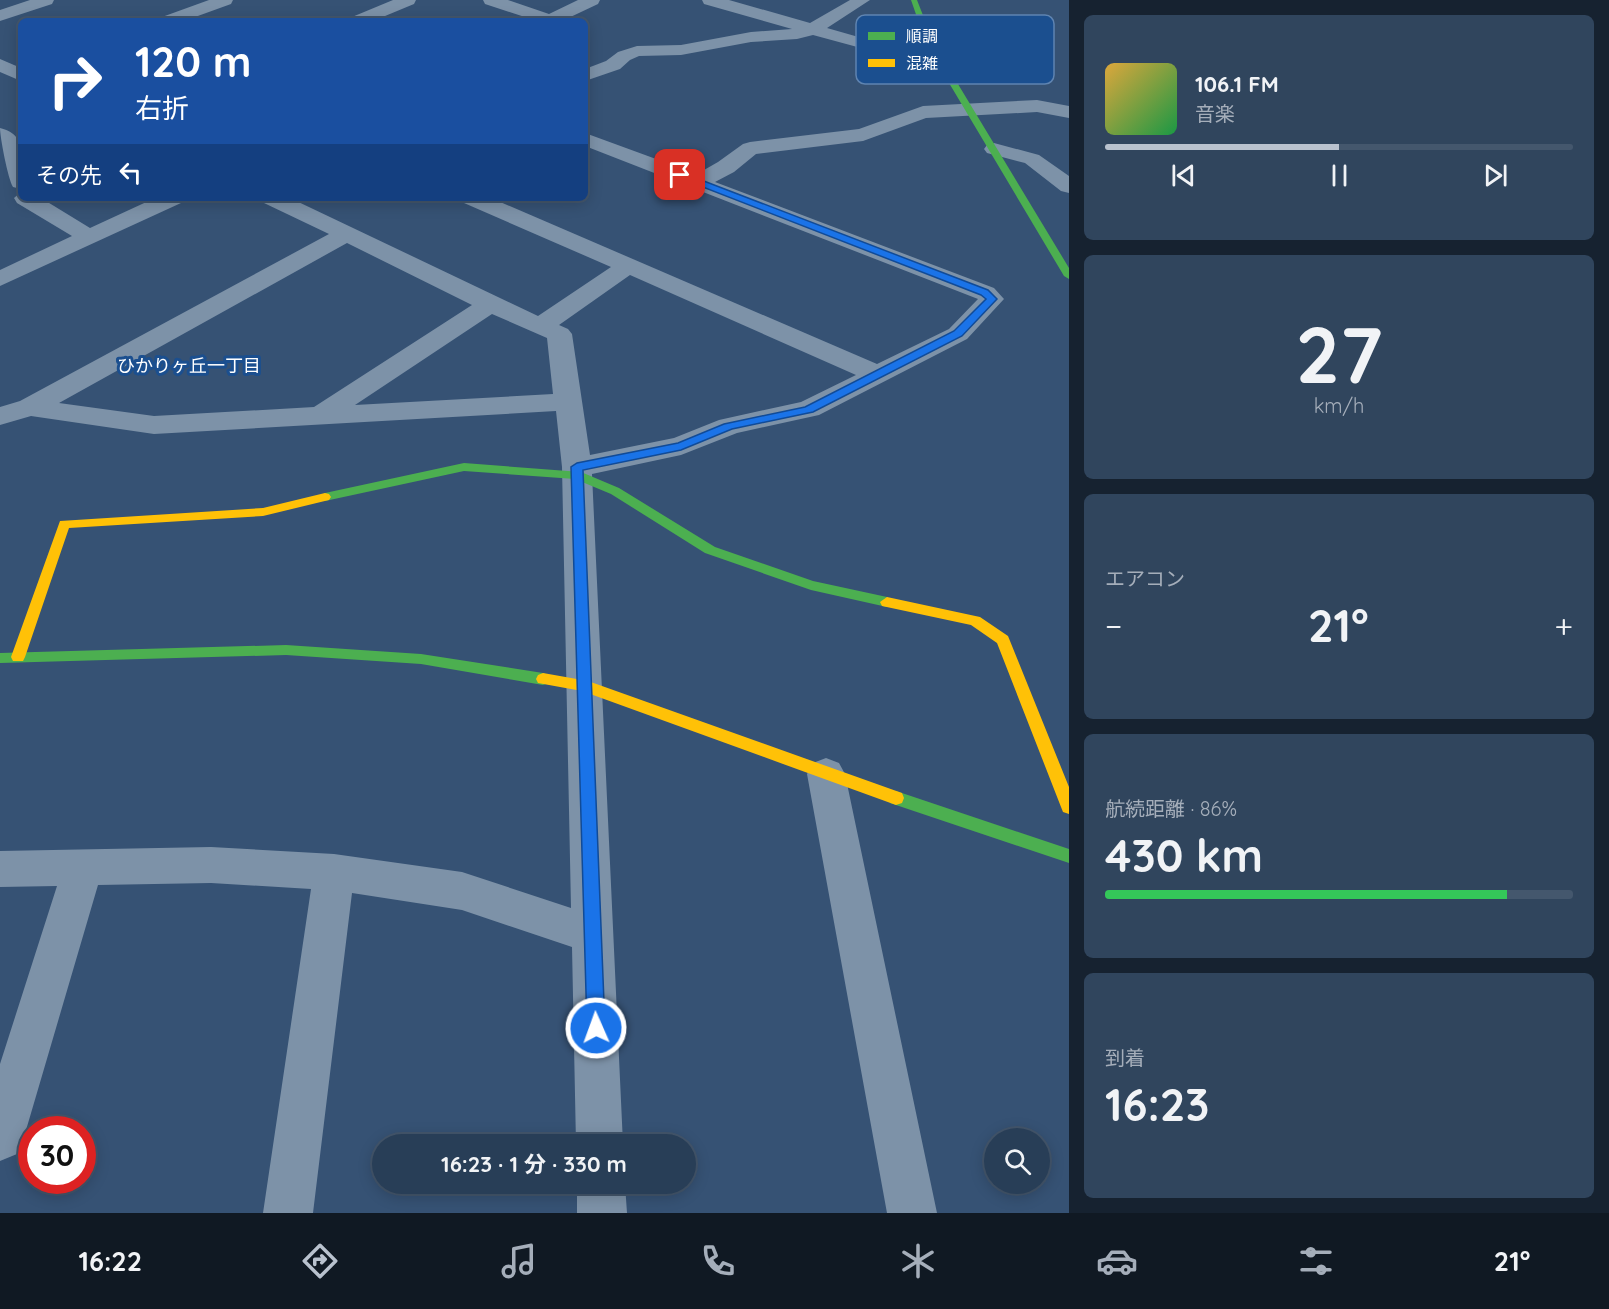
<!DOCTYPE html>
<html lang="ja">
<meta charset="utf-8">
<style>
:root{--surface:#283e57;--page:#30455d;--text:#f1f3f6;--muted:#a5aeba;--line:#44576d;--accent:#b9c2ce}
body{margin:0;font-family:Quicksand,"Noto Sans JP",sans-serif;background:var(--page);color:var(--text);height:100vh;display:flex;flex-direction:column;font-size:22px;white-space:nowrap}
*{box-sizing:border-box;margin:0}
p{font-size:20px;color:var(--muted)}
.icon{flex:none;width:33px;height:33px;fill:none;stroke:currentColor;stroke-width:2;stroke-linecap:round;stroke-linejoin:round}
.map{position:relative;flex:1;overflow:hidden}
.details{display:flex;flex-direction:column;gap:15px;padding:15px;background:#162230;width:540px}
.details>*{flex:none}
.banner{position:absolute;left:18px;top:18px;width:570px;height:183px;border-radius:9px;box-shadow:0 3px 15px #0003,0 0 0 2px var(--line);background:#1a4fa0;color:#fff;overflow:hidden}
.fabs{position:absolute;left:984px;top:1128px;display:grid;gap:12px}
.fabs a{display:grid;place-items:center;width:66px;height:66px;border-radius:50%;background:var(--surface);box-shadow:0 3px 15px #0003,0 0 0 2px var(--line);font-size:30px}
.speed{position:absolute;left:18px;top:1116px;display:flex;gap:12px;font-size:30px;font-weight:700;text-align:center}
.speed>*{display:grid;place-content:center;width:78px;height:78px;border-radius:50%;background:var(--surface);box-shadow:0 3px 15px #0003,0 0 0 2px var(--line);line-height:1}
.speed .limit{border:9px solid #d22;background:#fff;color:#111}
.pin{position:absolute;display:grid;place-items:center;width:51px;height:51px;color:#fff;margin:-26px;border-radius:12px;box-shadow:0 3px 9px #0006}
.me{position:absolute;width:66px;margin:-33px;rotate:358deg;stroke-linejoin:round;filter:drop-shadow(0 0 4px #0008)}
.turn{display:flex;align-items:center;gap:21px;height:126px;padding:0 18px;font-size:27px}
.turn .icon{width:78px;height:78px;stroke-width:2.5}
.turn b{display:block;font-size:42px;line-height:51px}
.then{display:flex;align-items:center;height:57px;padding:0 18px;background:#0003;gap:12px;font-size:22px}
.big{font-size:45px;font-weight:700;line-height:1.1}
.details .card{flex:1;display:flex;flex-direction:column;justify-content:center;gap:9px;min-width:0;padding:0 21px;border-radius:9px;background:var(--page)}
.details .dial{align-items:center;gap:0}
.dial b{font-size:78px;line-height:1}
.song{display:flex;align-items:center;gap:18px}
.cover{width:72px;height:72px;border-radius:9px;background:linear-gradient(135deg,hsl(40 70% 55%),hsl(140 70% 35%))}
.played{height:6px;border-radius:3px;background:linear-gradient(90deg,var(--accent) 50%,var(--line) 50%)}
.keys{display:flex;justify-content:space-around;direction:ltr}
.heat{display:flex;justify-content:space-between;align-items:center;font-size:33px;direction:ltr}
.charge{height:9px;border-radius:4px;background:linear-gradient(90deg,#34c759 86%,var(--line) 0)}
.trip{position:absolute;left:372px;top:1134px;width:324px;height:60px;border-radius:30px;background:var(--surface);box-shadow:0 3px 15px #0003,0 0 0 2px var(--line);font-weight:700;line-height:60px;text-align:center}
.dock{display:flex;height:96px;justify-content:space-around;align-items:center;background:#101923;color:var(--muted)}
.dock .icon{width:42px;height:42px}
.dock .on{color:var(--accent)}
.dock b{font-size:27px;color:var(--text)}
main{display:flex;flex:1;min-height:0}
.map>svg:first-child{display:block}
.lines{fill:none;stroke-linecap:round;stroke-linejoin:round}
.street{fill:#7d92a8;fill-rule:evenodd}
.fast{fill:#4caf50;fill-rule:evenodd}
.slow{fill:#ffc107;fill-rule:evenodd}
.route{fill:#1a73e8;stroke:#114b97;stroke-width:1.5}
.labels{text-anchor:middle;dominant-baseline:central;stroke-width:6;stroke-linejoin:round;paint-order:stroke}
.neighbourhood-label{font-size:18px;fill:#fff;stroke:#1b4f8f}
.key{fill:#1b4f8f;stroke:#5f84b1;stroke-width:1.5}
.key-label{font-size:16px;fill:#fff}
</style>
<main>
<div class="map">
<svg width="1069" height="1213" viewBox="0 0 1069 1213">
<rect width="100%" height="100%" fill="#365274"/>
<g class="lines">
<path class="street" d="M30,0H54L52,4L0,21V10Z
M209,0H233L231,4L184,21H159L162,17Z
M393,0H416L414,4L373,21H349L352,17Z
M483,0H508L549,14L578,0H600L598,4L562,21H537L485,4Z
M702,0H729L810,23L850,0H870L827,28L862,38L931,41L937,42L940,46L937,50L931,51L861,48L813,35L797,39L751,42L681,55L639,56L630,60L620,69L585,81V69L606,61L618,52L637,46L681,45L751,32L792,29L704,4Z
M0,59L21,68V81L0,72Z
M1037,100L1069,106V118L1037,112L926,118L863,141L756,154L734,172L715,182L994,288L1004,299L967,339L819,415L737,433L681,455L592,474L623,1144H576L572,947L462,910L352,893L313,1213H263L311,889L211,883L98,885L24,1137L17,1154L0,1161V1064L57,886L0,887V851L211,847L334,854L462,872L571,908L562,467L556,411L154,434L31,416L0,425V407L20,401L329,234L264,203L261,198H290L538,316L611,267L464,203L461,198H491L877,364L949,329L978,299L585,146V133L697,174L718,162L743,144L750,142L859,129L923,106ZM347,243L472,305L314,407L154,416L59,403ZM630,275L856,375L801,402L719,420L674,438L590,455L572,334L568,329L559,325ZM492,314L547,338L553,394L355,405Z
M0,128C30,135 21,163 21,189L13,187C8,179 0,137 0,128Z
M994,143L1039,155L1069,176V193L1061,191L1025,163L987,153L984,149L987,145Z
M21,192V198H41L90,228L155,198H184L181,203L0,286V270L72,236L17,203L14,198Z
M826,758L839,763L845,774L937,1213H887L807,774L813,763Z
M577,1184H625L627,1213H577Z"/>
<path class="fast" d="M911,0H917L935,46L1069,268V279L1064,276L927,46Z
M464,463L581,472L619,488L715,547L813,581L887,597L894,602L887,607L811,590L705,553L611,494L575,479L464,471L325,501L319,497L325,493Z
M286,645L421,654L543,673L548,675L550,679L548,683L543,685L421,664L286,655L0,663V653Z
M896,791L1069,849V863L890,803L888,798L890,793Z"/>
<path class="slow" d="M325,493L329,494L331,497L329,500L263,516L69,528L25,657L23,661H13L11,657L60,521L263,508Z
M887,597L980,617L1008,636L1069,787V814L1063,812L1061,807L997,643L971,625L882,606L880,602Z
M543,673L588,681L902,793L904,798L902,803L896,805L582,691L538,683L536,679L538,675Z"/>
</g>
<path class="route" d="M677,173H683L988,290L997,299L962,336L813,412L732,429L681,450L583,470L605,1028L602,1034L596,1037L589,1034L587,1028L571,467L577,463L678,443L724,424L805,407L954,331L986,299L981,295L677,177Z"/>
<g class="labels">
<g class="neighbourhood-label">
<text x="189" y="365">ひかりヶ丘一丁目</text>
</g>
</g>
<rect x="856" y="15" width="198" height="69" rx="9" class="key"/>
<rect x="868" y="32" width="27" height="8" fill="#4caf50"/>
<rect x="868" y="59" width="27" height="8" fill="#ffc107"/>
<g class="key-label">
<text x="906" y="42">順調</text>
<text x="906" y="69">混雑</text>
</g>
</svg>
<div class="fabs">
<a><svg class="icon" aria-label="search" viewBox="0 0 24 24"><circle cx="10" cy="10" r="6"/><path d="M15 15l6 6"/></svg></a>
</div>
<div class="speed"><div class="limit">30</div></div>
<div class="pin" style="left:680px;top:175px;background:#d93025"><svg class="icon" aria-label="arrive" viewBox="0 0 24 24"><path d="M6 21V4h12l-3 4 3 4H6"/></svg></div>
<svg class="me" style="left:596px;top:1028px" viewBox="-20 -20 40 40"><circle r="17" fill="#1a73e8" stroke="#fff" stroke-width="3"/><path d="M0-11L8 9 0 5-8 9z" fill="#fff"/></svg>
<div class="trip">16:23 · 1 分 · 330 m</div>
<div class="banner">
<div class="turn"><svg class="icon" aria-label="right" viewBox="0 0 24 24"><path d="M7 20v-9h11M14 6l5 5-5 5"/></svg><div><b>120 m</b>右折</div></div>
<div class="then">その先<svg class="icon" aria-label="left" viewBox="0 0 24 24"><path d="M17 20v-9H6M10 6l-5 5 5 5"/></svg></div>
</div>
</div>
<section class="details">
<div class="card">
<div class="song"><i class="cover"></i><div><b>106.1 FM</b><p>音楽</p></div></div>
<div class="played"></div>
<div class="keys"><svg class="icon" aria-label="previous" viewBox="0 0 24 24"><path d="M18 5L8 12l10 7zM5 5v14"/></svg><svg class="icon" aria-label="pause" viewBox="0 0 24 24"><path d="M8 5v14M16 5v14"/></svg><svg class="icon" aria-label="next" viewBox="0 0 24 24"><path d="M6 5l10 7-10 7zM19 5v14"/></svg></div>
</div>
<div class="card dial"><b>27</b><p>km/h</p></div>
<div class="card"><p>エアコン</p>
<div class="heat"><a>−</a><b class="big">21°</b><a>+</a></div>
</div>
<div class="card"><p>航続距離 · 86%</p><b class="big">430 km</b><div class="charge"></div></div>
<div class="card"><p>到着</p><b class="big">16:23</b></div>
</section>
</main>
<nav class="dock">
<b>16:22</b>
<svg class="icon on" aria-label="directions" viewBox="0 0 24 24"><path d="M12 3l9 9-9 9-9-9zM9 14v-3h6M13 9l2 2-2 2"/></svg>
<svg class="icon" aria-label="music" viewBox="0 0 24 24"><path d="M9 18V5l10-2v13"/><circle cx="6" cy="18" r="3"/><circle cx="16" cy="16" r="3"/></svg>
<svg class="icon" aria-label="phone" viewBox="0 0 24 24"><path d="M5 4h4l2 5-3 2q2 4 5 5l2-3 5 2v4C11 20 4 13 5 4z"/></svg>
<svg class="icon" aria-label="climate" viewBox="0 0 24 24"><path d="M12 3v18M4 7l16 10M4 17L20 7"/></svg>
<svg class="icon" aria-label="car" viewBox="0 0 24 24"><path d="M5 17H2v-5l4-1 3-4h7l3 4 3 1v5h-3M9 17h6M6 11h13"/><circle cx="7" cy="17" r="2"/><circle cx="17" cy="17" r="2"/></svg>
<svg class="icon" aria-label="filters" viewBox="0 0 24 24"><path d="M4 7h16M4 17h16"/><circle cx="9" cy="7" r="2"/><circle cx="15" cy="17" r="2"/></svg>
<b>21°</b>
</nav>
